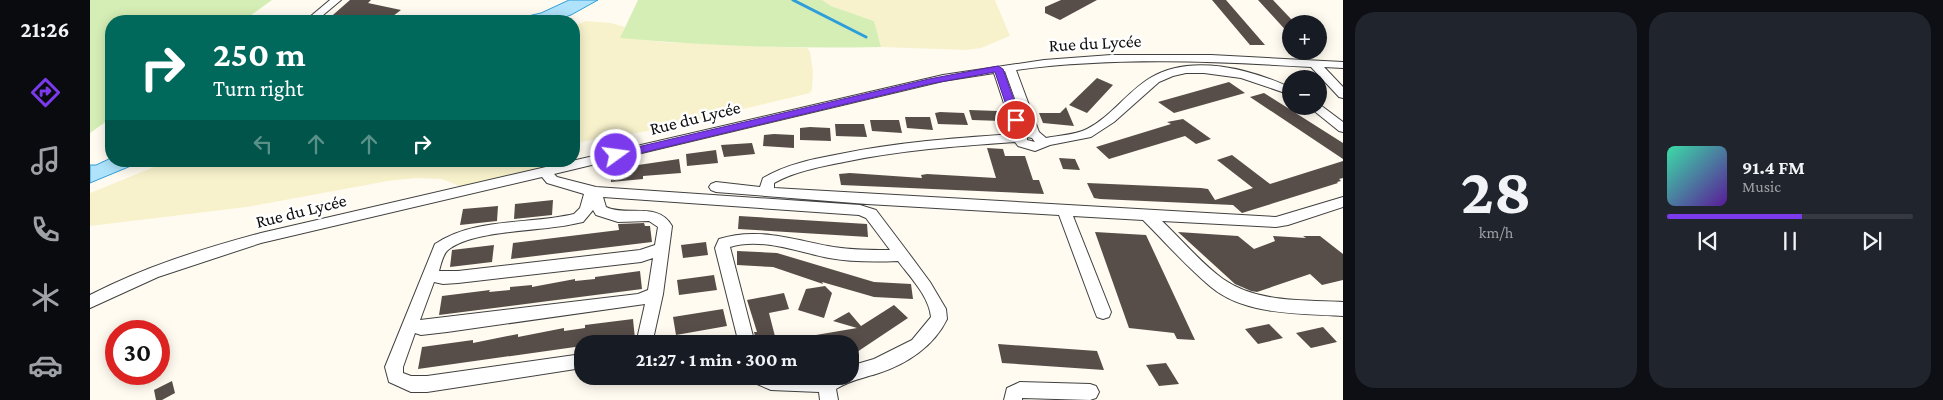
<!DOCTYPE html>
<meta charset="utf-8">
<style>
:root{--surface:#171b24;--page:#20242c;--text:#f1f3f6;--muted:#9ea1a6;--line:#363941;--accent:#7c3aed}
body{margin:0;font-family:"Crimson Pro",serif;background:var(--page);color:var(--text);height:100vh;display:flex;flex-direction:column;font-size:19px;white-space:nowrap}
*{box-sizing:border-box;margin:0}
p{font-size:16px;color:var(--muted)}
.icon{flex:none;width:28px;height:28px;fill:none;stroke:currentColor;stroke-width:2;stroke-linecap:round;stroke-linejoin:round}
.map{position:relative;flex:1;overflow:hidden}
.panel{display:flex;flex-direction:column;gap:12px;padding:12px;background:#0d0f14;width:600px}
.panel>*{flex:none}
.top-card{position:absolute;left:15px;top:15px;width:475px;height:152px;border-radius:20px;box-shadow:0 2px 12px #0003;background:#00695c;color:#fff;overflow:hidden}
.tools{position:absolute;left:1192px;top:15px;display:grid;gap:10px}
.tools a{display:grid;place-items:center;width:45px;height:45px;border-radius:50%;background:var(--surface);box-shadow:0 2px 12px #0003;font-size:25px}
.speed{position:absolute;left:15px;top:320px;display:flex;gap:10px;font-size:25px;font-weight:700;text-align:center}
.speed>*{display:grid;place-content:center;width:65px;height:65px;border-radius:50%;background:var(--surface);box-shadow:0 2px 12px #0003;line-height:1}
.speed .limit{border:8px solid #d22;background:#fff;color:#111}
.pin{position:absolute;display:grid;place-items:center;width:42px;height:42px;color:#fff;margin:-21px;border:2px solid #fff;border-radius:50%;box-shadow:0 1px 5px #0007}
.me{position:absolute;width:55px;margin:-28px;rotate:76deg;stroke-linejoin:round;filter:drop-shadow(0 0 4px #0008)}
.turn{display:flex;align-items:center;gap:18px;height:105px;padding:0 25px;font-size:22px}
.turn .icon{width:65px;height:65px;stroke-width:2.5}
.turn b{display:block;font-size:35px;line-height:42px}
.lanes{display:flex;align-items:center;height:48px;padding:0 25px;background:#0003;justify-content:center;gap:25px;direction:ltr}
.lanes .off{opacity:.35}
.panel .card{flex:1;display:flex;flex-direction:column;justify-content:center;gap:8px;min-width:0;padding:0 18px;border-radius:20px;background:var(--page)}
.panel .dial{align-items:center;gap:0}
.dial b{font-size:65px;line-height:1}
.song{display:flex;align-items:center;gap:15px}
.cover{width:60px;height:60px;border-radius:8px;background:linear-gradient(135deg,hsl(160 70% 55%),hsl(270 70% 35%))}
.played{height:5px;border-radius:2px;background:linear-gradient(90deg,var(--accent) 55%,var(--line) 55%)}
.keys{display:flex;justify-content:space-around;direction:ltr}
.panel .tiles{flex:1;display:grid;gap:12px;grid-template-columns:repeat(2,1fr)}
.trip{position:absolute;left:484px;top:335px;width:285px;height:50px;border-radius:20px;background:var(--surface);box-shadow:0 2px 12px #0003;font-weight:700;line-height:50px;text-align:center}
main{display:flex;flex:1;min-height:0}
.tabs{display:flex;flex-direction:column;width:90px;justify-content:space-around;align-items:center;background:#090b0e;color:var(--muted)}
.tabs .icon{width:35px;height:35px}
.tabs .current{color:var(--accent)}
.tabs b{font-size:22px;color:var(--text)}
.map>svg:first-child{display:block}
.farmland{fill:#f8f2cc}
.green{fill:#d5eeb5}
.water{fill:#afe3fc;stroke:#2e9eda}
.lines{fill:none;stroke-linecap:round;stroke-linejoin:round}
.stream{stroke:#2e9eda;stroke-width:3}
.building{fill:#584e49}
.minor-casing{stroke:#414141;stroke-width:2}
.minor{fill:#fff;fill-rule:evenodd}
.route{fill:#7c3aed;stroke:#51269a}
.labels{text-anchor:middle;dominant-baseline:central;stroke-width:5;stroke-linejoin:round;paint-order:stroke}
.street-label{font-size:18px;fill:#0e0e0e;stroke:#fff}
</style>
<main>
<nav class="tabs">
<b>21:26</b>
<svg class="icon current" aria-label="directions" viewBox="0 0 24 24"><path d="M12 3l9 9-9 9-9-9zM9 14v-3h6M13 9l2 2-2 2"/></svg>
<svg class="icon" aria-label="music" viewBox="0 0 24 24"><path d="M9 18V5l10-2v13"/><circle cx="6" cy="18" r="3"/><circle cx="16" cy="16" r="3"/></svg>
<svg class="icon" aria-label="phone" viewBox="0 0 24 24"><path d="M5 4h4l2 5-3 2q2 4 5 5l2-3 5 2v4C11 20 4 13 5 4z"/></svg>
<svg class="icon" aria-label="climate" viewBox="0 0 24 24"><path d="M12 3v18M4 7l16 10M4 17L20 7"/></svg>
<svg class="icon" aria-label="car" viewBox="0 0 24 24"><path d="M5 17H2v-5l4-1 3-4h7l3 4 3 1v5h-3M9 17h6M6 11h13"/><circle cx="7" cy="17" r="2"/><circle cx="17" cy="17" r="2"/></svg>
</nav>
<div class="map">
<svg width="1253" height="400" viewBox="0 0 1253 400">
<rect width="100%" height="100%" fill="#fffbf0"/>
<path class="farmland" d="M732,0H905L920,36L891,48L877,50L791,47L784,21L741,6Z
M496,21L521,23L535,27L531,37L572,42L717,48L720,51L723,72L722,89L720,93L570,129L484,143V26Z
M79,161H473L475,168L375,191L365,184L351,179L326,178L298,181L157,207L0,226V193Z"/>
<path class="green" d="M0,0H182L153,21H21V118L0,133Z
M548,0H732L741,6L784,21L791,47C704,49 617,46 530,38Z"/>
<path class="water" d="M479,0H508L481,15L464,21H416L451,13Z
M21,158V161H53L0,183V165H6Z"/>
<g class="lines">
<path class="stream" d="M703,0L776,37"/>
</g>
<path class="building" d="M260,0H281L278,3L311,10L299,19H295L292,21L259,16L254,21H236Z
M971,0H1007L970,20L955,13V7Z
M1122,0H1136L1175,45H1160Z
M1168,0H1183L1201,19V36Z
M1007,78L1023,85L997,113L979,105Z
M1139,82L1155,93L1084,113L1068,102Z
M1174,93L1253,143V159L1160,97Z
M976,107L984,126L953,123L949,113H970Z
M879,110L908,111L912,121L882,120Z
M850,112L874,113L878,125L848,124L845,113Z
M815,117H840L843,130L817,128Z
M1093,119L1121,139L1106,144L1095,136L1019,159L1006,147L1081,124L1077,122Z
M780,120H809L812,133L782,131Z
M745,124H774L777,137L746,136Z
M720,127L740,128L741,141L710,140V128Z
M684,134L704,135V148L673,146L674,135Z
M662,143L665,154L634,157L631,145Z
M897,148L913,149L915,156H935L943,180H949L954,194L751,185L749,174L760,173L832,178L831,175L837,174L906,178Z
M626,150L628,163L597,166L596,154Z
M1142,155L1180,184L1253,161V178L1249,179L1251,181L1247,182L1248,183L1152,213L1143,205L1010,199L1004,198L997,183L1111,188L1118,189L1125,200L1163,188L1127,160Z
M969,158L985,159L990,170L973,169Z
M589,159L591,173L553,176V179L521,182V169Z
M463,200L462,215L424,219L425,204Z
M408,206L407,221L370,225L373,209Z
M649,216L777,224L778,237L648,229Z
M554,223L555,226H560L562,242L421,259L423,243L529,230L528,224Z
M1005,232L1056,235L1105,340L1087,339L1084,333L1039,328Z
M1088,232L1148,236L1164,249L1185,241L1183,236L1216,238L1213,236H1230L1253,254V280L1232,285L1220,274L1167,292L1161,291L1145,284Z
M616,242L618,255L593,258L591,245Z
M404,245L402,262L360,267L362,250Z
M647,251L687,253L784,282L821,284L823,299L784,297L732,282L733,284L683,267L647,265Z
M550,271L552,289L349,315L352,296L400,290L399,292L420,290V287L442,285V287L485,279V281L505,279V277Z
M624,275L627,290L589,295L587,280Z
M735,286L742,293L734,318L708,310L716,289Z
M694,293L699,309L679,313L687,344H667L664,332H667L657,300Z
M804,305L818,318L764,354L760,349V344H729L726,335L767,328L743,321L759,312L771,326Z
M633,309L637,326L586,335L583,317Z
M543,319L545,339L512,344H492V346L328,369L332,347L383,340V343L428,334V337L474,328V331L495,328V325Z
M1179,324L1193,338L1168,344L1155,329Z
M1233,327L1247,342L1221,348L1206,333Z
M908,344L1007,351L1014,370L912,363Z
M1076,363L1089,384L1069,386L1056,365Z
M82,381L85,393L72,400H66L64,390Z"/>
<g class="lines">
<defs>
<path id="minor" d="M240,0H251L226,21H215Z
M1021,55H1121L1253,62V68L1234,67L1253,87V98L1249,97L1221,67C1123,61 1024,57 926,70L949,132L956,138C970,135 985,135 997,129C1022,116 1037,92 1060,78C1101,53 1161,69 1201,88V95L1151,78L1114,73H1096L1083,76L1069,82L1024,122L1001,137L960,145L945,151L928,146L925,142C867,146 811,150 754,162C729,167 706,171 684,183V188L1186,217L1253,197V207L1198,225L1186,227L1072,221C1091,239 1112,264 1133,279C1167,303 1214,300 1253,302V316C1210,313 1156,316 1121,287C1097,267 1075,242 1053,220L983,216L1021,312L1019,317L1013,319L1007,317L1005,312L969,215L777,204L626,192L621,190L619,187L621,184L626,182L670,187L673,178C697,164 723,159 750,154C808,142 865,138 924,134L904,73L853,81L464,174L467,177L506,187L770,205L786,210L817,251L840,282L856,309L857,319C844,346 817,364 789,373C774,378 760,380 746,389L748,400H730L729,392L681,390L660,381L658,376H760V366L784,359L822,340L841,317C839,296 820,277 808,261C785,262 761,262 739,258C708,252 671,237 640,247L665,344H649L625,248L629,239C666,227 701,239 738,246C758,250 779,250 800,250L776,218L769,215L513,197L516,207C537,217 568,201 582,226L573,294L562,344H546L555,304L357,332L331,335L325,333L313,367V373L321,376H337L492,354V368L337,392H321L299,382L295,367L345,244C385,217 438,225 484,214L490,208L494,194L457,183L452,177L171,243L68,277L0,308V295C54,267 112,249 171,233L853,75L954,60ZM914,71H915L936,129H935ZM937,137L942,138L945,142L937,140ZM503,210L506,215L528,222L559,221L568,227L565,245L550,250L368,271H349C351,264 353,254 358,250C383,229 454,232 488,223L493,222ZM563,258L558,290L548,294L330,320L344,282L353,284L368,283L551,262Z
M1229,104L1253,122V132L1249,131L1218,106H1229Z
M930,382L1000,384L1006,386L1009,392L1006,398L1000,400L932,398V400H914L917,388Z"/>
</defs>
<use href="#minor" class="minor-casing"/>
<use href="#minor" class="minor"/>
</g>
<path class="route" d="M908,66L913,69L931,120L930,123H922L905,72L839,84L526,159L521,155L526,152L839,79Z"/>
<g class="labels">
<g class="street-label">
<text transform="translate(1005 43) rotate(-3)">Rue du Lycée</text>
<text transform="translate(605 118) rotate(-14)">Rue du Lycée</text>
<text transform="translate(211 211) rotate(-14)">Rue du Lycée</text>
</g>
</g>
</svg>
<div class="tools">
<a>+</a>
<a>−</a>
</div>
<div class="speed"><div class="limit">30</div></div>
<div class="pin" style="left:926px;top:120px;background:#d93025"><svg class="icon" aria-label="arrive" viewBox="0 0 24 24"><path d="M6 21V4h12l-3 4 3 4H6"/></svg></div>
<svg class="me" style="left:526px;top:155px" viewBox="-20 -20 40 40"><circle r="17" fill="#7c3aed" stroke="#fff" stroke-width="3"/><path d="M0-11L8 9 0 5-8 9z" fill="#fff"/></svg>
<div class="trip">21:27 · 1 min · 300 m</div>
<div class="top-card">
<div class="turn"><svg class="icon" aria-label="right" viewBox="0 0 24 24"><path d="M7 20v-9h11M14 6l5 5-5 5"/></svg><div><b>250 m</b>Turn right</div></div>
<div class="lanes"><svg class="icon off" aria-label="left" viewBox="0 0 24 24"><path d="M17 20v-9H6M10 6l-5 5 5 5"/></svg><svg class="icon off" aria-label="ahead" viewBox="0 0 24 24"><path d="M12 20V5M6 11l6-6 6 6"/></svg><svg class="icon off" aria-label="ahead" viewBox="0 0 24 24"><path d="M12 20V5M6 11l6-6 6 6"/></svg><svg class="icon" aria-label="right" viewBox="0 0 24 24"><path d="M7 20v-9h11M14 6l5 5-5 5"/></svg></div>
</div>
</div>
<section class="panel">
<div class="tiles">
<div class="card dial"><b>28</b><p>km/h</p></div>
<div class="card">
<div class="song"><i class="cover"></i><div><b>91.4 FM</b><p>Music</p></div></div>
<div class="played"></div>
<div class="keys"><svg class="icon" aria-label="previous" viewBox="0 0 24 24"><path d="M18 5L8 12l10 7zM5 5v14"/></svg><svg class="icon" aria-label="pause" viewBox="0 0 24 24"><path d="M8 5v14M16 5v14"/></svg><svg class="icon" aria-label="next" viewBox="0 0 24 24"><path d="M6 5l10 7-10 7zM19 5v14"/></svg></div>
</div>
</div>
</section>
</main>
